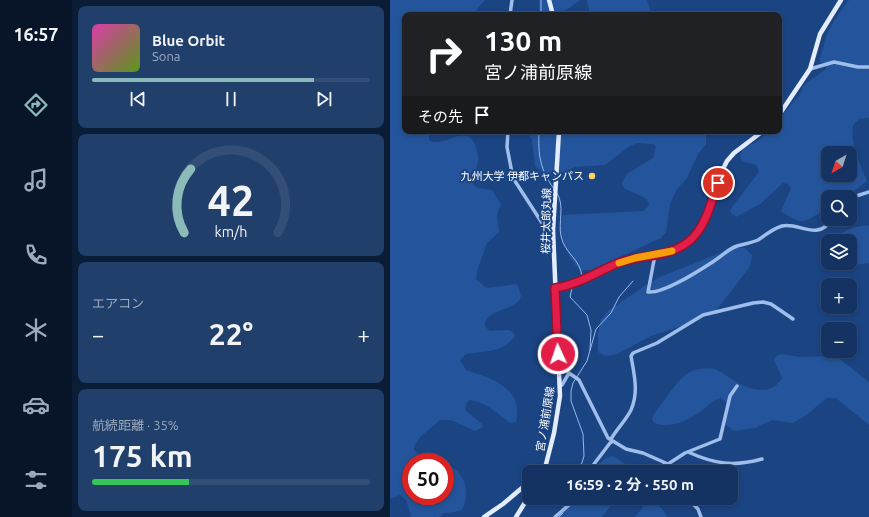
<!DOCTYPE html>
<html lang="ja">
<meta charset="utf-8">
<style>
:root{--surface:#143362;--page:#213f6b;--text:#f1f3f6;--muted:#9daabe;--line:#334e77;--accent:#8bbbb9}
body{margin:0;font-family:Ubuntu,"Noto Sans JP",sans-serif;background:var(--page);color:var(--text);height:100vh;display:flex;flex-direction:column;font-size:15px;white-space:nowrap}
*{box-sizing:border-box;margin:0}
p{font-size:13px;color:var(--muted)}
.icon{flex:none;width:22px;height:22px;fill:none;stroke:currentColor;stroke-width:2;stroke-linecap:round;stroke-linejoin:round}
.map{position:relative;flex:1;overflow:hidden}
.side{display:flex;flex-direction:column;gap:6px;padding:6px;background:#0b1c36;width:318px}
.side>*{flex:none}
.banner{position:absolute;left:12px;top:12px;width:380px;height:122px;border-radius:8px;box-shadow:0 2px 6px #0003,0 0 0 1px var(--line);background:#202124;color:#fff;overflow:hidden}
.needle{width:26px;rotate:219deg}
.controls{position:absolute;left:431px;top:146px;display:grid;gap:8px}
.controls a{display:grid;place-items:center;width:36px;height:36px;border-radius:8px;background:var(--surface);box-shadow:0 2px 6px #0003,0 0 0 1px var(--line);font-size:20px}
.speed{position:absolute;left:12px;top:453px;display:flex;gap:8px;font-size:20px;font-weight:700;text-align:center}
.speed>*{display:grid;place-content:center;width:52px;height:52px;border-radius:50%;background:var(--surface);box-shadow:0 2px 6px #0003,0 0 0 1px var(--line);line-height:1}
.speed .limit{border:6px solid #d22;background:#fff;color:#111}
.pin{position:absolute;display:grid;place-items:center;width:34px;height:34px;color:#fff;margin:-17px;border:2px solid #fff;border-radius:50%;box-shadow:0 1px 4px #0007}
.me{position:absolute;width:44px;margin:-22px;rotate:357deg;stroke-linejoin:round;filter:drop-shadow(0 0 3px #0008)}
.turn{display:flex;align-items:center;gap:14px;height:84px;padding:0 16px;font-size:18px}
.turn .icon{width:52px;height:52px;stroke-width:2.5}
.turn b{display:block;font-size:28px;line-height:34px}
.then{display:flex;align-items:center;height:38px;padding:0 16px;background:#0003;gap:8px;font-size:15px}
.big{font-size:30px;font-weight:700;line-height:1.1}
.side .widget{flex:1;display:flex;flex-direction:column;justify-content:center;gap:6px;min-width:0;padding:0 14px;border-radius:8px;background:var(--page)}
.side .dial{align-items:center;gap:0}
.dial svg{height:104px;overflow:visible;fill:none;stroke:var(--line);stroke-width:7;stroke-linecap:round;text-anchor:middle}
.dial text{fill:var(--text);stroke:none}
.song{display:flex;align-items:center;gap:12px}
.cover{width:48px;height:48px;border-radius:6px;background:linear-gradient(135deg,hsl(320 70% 55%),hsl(90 70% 35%))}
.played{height:4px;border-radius:2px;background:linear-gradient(90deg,var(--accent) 80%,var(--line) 80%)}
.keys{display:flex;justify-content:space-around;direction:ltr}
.heat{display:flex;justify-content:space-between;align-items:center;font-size:22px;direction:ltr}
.charge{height:6px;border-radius:3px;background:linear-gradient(90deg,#34c759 35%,var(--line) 0)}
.trip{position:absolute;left:132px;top:465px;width:216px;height:40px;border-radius:8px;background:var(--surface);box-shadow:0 2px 6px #0003,0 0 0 1px var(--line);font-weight:700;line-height:40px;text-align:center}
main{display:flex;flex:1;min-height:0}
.menu{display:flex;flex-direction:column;width:72px;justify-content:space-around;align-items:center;background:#081427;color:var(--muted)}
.menu .icon{width:28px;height:28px}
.menu .selected{color:var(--accent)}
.menu b{font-size:18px;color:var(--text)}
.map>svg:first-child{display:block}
.green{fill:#24559c;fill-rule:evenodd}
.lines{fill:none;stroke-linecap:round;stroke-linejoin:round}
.stream{stroke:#93b9ed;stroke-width:1}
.minor{stroke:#a0beeb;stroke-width:3.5}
.major{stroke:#e4edff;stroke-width:4.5}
.route-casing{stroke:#92132f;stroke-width:10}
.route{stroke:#e11d48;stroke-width:7}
.slow{stroke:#f59e0b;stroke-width:7}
.poi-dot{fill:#fdd55c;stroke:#1b4483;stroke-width:1.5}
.labels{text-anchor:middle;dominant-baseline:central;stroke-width:4;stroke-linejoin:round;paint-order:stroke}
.poi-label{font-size:11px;fill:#fff;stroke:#1b4483;text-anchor:end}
.street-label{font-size:11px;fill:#fff;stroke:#1b4483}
</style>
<main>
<nav class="menu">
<b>16:57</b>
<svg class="icon selected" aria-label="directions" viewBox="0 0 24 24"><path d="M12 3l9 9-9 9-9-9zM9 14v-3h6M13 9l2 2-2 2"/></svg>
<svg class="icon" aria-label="music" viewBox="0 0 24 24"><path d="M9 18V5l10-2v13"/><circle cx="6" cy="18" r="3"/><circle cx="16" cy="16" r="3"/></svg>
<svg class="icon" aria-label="phone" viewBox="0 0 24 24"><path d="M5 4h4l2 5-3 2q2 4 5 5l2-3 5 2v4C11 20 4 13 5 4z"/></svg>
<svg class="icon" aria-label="climate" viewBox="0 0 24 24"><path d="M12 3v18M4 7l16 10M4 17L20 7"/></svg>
<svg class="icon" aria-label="car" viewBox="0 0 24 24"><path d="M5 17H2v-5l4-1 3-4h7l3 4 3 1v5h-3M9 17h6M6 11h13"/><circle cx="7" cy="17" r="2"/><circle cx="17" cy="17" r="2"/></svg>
<svg class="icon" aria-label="filters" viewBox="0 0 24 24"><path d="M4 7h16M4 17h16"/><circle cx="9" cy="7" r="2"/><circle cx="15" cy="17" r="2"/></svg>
</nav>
<section class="side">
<div class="widget">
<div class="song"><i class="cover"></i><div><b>Blue Orbit</b><p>Sona</p></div></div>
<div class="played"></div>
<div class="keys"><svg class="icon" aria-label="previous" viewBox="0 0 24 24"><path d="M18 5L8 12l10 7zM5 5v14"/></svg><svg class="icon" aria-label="pause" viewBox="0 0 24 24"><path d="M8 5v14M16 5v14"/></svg><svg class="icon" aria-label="next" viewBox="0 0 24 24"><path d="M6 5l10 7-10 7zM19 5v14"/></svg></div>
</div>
<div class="widget dial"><svg viewBox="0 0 100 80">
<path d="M14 69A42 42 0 1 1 86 69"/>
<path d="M14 69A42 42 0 0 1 19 20" stroke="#8bbbb9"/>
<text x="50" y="56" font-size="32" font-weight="700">42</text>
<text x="50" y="72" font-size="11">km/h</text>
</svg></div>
<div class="widget"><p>エアコン</p>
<div class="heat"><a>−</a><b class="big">22°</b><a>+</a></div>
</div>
<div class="widget"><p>航続距離 · 35%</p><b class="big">175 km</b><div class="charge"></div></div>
</section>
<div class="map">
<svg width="479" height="517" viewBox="0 0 479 517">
<rect width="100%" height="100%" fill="#1b4483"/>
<path class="green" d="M0,0H95L87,9L86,15H15V131H42L39,135V140C52,151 79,117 87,151C91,164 83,173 83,185L89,188L102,190L111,204L107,215L109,232L97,243L87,271L86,279L96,288L127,284L131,296C127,311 103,307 95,322V327L100,331L118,330L123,332L125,336C113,353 94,351 76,354L70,360L76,370C100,378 134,387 126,422L120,423C108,414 95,401 79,400L76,404L75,410L92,424L93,427L85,431L61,420H50L30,437L24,446V450L30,456L52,462H21V496H55V463C75,472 81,490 72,510L65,512L54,513L49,517H21L16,500L10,495L0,499Z
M149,0H190C179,9 161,21 149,11Z
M197,0H257L262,15H200Z
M459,0H479V118L469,119L463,125C460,143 470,164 477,181L456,197H438V208C414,221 415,228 391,211L401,188L398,184L393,183L370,204L346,217L340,212L342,207L369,172L366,165L352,161L350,156L353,147L365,143L380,131H389V123L392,119V115L409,96L414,85L436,69V65L430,62V58L431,57L432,50L433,49C435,32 448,14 459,0ZM438,153H460V175H438Z
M135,131H316V144L308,154L297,178L287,189L280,204L276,232L271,238L201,270H191C178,261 165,230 173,215L254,211L259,205L257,199L234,188L232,183L237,174L263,158L266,146L263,144L247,143L240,146L215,165L185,167L168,175H155L145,166L142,139Z
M476,225L479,226V263L464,265L460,263V241H447V235L462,228Z
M343,248H355L362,255L361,263L358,269L325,312L289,327L261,336L227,354L216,356L208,352V333L211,320L218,311L256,285L270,277Z
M391,354L410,357L437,356L450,359L475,379L479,382V425L446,398H437L415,416L403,423L382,420L365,428L344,431L336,425L335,416L337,403L331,398C324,400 320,403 315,408C303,418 288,426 272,425C267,424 264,424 262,419L264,414C274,402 286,381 298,373C304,369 317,367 325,369C331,371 337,377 343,380C358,389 381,398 392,378L384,360L386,356Z
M223,456L240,467L242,472H198L216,458Z
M176,498H227L212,517H168Z
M256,503C268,503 272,507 277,517H245Z"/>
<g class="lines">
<path class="stream" d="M151,0V15
M149,131C148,156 150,169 164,189
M167,193C175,206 168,222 171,236C174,253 191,259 192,277
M192,280V283L182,288L180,297L197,315L201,330L200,350
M189,472L194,456L193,434L181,401V391L183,383L197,361L206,329L221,313L229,297L243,281
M177,505L180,498
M169,517L173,513"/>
<path class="minor" d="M120,15L122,0
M420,69L444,62L468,67H479
M118,131L117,147L123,178L154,226L163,230
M460,198L479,192
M265,255L258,292C274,294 310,270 324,261C332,256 338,249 347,246C354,244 361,243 368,240C376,235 382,229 392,226C409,222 428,242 442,219
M170,386L172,385L179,373L189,380L218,438L236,449L253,453L278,464L295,453L330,439L340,396L347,386
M221,439C227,429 236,420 241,410C249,392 244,374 241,356L243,353L267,343L313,315L363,303L373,302L381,304L403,319
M298,452C325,464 343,467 372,459
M274,463L277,472
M198,472L220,443L223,441
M297,498L308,509L311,517
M165,517L179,505L183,498"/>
<path class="major" d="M159,0L163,15
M389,115L420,69L430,34L451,0
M165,288L245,258L280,252L302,240L314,221L332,171L337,161L344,153L373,131
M154,472L164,433L170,396L163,230L169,131
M94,517L113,504L139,482
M126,517L139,496"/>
</g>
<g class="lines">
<defs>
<path id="route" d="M168,354L165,288C185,286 209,271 228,263C242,258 255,257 270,254C311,246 316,218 328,183"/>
</defs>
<use href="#route" class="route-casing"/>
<use href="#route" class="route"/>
<path class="slow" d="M229,263L245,258L282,251"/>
</g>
<circle class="poi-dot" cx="202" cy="176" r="4"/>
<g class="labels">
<g class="poi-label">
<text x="194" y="176">九州大学 伊都キャンパス</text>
</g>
<g class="street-label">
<text transform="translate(156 221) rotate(-89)">桜井太郎丸線</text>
<text transform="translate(155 419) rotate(-81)">宮ノ浦前原線</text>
</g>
</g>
</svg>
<div class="controls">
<a><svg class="needle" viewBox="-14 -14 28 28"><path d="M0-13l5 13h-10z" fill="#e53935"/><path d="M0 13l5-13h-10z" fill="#9daabe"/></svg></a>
<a><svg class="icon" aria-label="search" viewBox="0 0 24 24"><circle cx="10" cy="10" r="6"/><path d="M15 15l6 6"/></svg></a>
<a><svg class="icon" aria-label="layers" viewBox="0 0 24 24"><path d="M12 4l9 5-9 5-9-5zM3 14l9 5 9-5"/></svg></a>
<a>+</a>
<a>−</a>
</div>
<div class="speed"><div class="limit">50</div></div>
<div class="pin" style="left:328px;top:183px;background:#d93025"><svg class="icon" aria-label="arrive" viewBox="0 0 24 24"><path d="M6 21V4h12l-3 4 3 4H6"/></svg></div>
<svg class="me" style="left:168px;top:354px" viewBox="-20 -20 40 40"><circle r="17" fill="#e11d48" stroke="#fff" stroke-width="3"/><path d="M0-11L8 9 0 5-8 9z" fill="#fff"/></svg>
<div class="trip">16:59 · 2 分 · 550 m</div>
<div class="banner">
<div class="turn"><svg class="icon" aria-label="right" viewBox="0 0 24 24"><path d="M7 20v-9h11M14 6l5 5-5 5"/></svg><div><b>130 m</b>宮ノ浦前原線</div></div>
<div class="then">その先<svg class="icon" aria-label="arrive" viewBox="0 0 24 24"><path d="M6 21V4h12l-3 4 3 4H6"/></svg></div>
</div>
</div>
</main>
